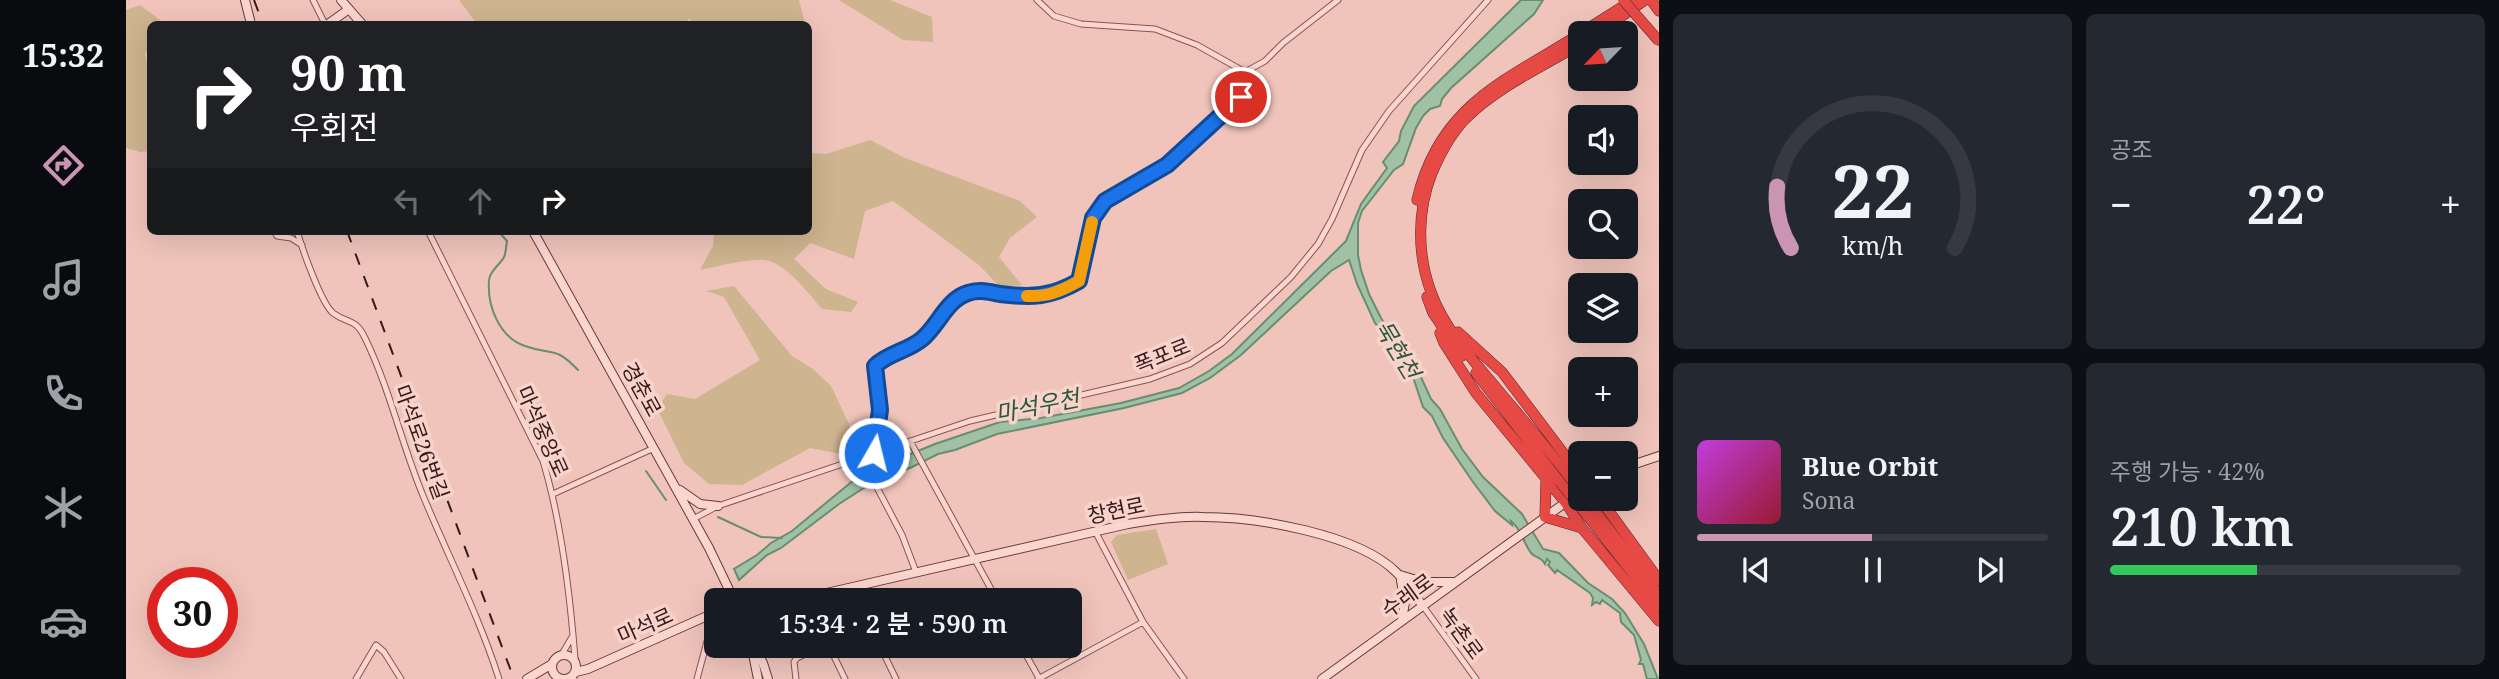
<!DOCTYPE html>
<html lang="ko">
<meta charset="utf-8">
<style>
:root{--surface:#171b24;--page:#242831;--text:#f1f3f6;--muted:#9ea1a6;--line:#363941;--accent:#ca94b4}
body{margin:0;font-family:"Noto Serif","Noto Sans KR",serif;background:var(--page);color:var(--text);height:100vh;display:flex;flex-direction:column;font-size:26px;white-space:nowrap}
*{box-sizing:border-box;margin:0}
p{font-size:23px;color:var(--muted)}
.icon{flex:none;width:38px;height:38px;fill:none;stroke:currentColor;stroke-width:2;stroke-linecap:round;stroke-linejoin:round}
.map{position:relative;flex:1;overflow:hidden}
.drawer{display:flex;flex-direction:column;gap:14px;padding:14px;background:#0d0f14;width:840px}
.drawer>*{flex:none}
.hud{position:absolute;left:21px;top:21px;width:665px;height:214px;border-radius:10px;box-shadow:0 7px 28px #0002;background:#202124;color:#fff;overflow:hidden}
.needle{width:46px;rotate:245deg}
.controls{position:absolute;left:1442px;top:21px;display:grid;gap:14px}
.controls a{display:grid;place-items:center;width:70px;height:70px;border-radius:10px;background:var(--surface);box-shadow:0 7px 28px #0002;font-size:35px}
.speed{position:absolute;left:21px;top:567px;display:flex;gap:14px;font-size:35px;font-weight:700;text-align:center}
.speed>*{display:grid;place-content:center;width:91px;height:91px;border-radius:50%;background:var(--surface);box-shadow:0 7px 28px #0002;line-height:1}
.speed .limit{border:10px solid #d22;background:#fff;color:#111}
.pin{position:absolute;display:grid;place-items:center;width:60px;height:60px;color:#fff;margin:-30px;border:4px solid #fff;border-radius:50%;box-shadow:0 2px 7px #0007}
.me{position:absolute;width:77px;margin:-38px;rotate:8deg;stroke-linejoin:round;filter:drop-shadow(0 0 5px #0008)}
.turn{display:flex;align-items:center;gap:24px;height:147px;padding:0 28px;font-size:32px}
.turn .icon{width:91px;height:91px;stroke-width:2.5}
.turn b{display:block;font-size:49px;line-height:60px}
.lanes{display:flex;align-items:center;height:66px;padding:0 28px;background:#0003;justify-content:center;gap:35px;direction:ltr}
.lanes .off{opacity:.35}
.big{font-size:52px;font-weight:600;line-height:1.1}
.drawer .card{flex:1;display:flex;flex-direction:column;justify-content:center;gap:10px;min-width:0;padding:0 24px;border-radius:10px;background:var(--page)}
.drawer .dial{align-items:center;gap:0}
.dial svg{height:182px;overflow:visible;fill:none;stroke:var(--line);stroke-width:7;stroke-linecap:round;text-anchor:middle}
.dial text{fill:var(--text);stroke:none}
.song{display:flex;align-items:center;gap:21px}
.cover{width:84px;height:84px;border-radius:10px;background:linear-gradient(135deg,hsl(290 70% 55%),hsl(350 70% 35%))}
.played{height:7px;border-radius:4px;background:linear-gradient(90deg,var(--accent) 50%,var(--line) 50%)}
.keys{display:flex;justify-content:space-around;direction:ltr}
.heat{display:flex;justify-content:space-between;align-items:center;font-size:38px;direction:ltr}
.charge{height:10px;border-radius:5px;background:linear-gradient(90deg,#34c759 42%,var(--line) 0)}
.drawer .tiles{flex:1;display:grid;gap:14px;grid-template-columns:repeat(2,1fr)}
.trip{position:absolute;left:578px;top:588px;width:378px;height:70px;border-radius:10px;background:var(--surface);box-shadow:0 7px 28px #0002;font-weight:600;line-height:70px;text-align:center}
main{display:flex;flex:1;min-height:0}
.tabs{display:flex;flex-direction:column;width:126px;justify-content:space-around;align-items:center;background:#090b0e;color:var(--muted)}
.tabs .icon{width:49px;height:49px}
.tabs .on{color:var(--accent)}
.tabs b{font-size:32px;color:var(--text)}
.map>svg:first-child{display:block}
.green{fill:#ceb48f}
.water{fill:#a0c1a5;stroke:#678e70;stroke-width:2}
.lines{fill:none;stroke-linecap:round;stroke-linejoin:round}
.stream{stroke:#678e70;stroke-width:2}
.street-casing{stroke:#885454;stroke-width:7}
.secondary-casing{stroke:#6a3839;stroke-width:10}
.highway-casing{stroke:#55292c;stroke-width:11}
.street{stroke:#fbd6cf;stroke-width:5}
.secondary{stroke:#fbd6cf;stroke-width:8}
.highway{stroke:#e74945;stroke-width:10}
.rail{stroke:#361a1c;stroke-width:2;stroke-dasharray:12 12;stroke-linecap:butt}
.highway-bridge-casing{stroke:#55292c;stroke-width:11;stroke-linecap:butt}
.highway-bridge{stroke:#e74945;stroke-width:10}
.route-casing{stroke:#114b97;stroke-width:18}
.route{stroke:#1a73e8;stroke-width:12}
.slow{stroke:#f59e0b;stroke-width:12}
.labels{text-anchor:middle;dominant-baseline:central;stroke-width:7;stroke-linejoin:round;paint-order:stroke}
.street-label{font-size:21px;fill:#361a1c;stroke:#f7d3cb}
.water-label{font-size:23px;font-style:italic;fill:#28573b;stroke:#f7d3cb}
</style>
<main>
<nav class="tabs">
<b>15:32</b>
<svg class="icon on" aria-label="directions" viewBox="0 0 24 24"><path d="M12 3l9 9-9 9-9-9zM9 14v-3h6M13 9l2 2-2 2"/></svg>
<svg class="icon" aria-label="music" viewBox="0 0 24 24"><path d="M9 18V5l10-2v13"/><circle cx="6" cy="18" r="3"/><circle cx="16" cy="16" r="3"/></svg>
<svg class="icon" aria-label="phone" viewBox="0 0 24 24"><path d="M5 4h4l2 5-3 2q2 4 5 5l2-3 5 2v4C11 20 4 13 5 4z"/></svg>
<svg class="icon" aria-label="climate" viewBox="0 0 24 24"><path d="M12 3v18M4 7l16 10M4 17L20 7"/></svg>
<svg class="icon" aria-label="car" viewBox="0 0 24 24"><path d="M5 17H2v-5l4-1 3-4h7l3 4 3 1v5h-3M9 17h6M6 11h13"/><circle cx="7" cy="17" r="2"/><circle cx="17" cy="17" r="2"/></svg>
</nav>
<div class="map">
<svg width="1533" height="679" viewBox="0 0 1533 679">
<rect width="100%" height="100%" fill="#f0c4bb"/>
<path class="green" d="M333,0H673L679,24H567L564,18L558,24H351Z
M713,0H764L806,17L807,42L777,40Z
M14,5L39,24H24V51L19,53L21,64L24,69V151L14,152L0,148V10Z
M744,140L779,158L894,201L911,217L884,238L873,257L896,285L874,287L853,265L767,201L739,211L728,259L684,243L668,259L700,289L732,302L725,312L696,309C681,292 666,270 644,261C630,256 589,267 574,270L587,246L588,231H682L683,153L700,154Z
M608,286L666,356L687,369L705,386L723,424L726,456L684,448L616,485L583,484L558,463L531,408L541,394L569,399L634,360L598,297L580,291Z
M1030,529L1042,564L1002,580L985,542L991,535Z"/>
<path class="water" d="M1395,0H1417L1408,14L1325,88L1316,99L1314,106L1304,109L1297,116L1290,128L1277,164L1268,170L1236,211L1232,223V255L1235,270L1243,294L1255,318L1294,375L1305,399L1314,409L1336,449L1357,477L1396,514L1417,549L1433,553L1462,583L1486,599L1499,613L1518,644L1532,679H1521L1517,664H1513L1515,660L1508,635L1495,622L1494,613L1476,600L1474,604L1470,602L1466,605L1467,598L1464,593L1431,570L1429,573L1422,565L1424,562L1421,559L1419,564C1415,556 1410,559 1405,553C1397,542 1396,530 1385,521L1386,525L1369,511L1347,482L1317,438L1306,416L1297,407L1284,368L1249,323L1231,284L1223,260L1205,271L1115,355L1084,378L1056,393L998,408L871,434L829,450L812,454L786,467L741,486L713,504L655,548L641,555L613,580L608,569L631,555L645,543L666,531L735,474L809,444L874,422L915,418L995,403L1053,388L1083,371L1106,354L1220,241L1235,204L1261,168L1257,162L1273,141L1275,131L1288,106Z"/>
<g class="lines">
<path class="stream" d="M372,231L381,241C380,246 380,253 378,257C374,265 364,270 363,280C361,306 373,337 399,346C427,356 428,345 452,370
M520,471L540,500
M592,517L635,537L656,538"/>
<defs>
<path id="street" d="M187,0L199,24
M911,0L928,16L955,24L1029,29L1071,45L1119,72L1139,61L1157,43L1212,0
M148,231L151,236L165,238L176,245
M171,231C176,248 195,303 207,313C221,324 229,317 239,338C264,389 276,446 298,498C323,558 353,616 373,679
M302,231L417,461C436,524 444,593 449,659
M784,441L871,600
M748,453L754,410L749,366C762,353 782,351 796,339C813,326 820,299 842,293C853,289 863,292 874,294C906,299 925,297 953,281L967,218L979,201L1041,165L1115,97L1119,72
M735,457L776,535L790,572
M427,494L528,448
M567,519L592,506L844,421L1024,379L1064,364L1096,343L1165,277L1192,244L1206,219L1236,150L1263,111L1362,0
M970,533L1017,622L1058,679
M725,589L731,600
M1297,606L1350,679
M703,646L719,679
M754,646L770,679
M895,646L913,678
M436,654L446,637
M447,675L448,679
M230,679L250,645L258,652L275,679
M571,679L583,634L581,616
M670,679L668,662L671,658L696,646
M912,679L1017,622"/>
<path id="secondary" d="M119,0L125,24
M215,0L236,24
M202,24L223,9
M407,231L583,548L608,600
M1500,467L1533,456
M554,490L574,504L592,506
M1274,575L1297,582H1329
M1275,581L1279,602L1276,620
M670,600L1002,524C1027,520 1052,516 1077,517C1130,517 1232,534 1270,572C1280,582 1288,595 1297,606
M628,646L637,663L642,679
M626,649L632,679
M426 667a12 12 0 1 1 24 0a12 12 0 1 1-24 0Z
M450,672L462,669L581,616L590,614
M401,679L426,664
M1196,679L1454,492"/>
<path id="highway" d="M1525,0L1533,11
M1455,33L1507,0
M1472,33L1519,0
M1454,44C1416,67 1371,87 1339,119C1325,134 1314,154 1306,173C1291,211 1291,254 1305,292C1317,326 1344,357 1367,384C1396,419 1427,454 1454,491
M1291,200C1313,105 1379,81 1454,34
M1301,297L1307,313L1336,356
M1332,332L1376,372L1454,475
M1314,333L1318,343L1350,393L1440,503L1456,528L1533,621
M1350,373L1433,481
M1420,480L1419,517L1456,528
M1460,499L1533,595
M1474,499L1533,580
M1461,515L1533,607"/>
</defs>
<use href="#street" class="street-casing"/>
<use href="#secondary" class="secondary-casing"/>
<use href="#highway" class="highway-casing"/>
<use href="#street" class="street"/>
<use href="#secondary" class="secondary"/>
<use href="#highway" class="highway"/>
<path class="rail" d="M128,0L137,24
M221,231L388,679"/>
<defs>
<path id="highway-bridge" d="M1497,0L1533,41
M1433,481L1461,515"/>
</defs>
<use href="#highway-bridge" class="highway-bridge-casing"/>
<use href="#highway-bridge" class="highway-bridge"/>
</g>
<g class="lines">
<defs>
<path id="route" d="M748,453L754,410L749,366C762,353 782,351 796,339C812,326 821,299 842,293C853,289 863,292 874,294C906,298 925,297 953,281L967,218L979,201L1041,165L1115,97"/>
</defs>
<use href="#route" class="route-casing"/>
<use href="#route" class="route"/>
<path class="slow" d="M901,296C922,297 935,291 953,281L966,222"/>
</g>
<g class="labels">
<g class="street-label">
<text transform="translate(1036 355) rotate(-22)">폭포로</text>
<text transform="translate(516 389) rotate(61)">경춘로</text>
<text transform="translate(417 431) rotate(66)">마석중앙로</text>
<text transform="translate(296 442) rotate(70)">마석로26번길</text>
<text transform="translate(990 510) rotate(-12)">창현로</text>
<text transform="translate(1281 595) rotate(-36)">수레로</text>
<text transform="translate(519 625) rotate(-24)">마석로</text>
<text transform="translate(1336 633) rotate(54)">녹촌로</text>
</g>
<g class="water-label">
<text transform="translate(1272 349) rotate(59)">묵현천</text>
<text transform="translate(911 405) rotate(-11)">마석우천</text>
</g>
</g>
</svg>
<div class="controls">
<a><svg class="needle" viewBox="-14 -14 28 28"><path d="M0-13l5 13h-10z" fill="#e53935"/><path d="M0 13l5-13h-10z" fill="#9ea1a6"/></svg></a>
<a><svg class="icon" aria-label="sound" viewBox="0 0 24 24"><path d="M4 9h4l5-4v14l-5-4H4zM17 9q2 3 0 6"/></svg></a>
<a><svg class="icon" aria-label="search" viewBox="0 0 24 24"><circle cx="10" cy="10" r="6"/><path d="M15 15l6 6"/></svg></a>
<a><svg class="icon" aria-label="layers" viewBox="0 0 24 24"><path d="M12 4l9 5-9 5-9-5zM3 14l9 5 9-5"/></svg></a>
<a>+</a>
<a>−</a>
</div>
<div class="speed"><div class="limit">30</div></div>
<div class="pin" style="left:1115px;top:97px;background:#d93025"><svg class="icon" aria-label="arrive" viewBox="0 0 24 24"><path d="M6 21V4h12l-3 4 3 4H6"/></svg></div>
<svg class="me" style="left:748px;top:453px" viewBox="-20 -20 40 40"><circle r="17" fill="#1a73e8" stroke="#fff" stroke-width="3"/><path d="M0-11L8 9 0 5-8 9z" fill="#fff"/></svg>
<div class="trip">15:34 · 2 분 · 590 m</div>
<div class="hud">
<div class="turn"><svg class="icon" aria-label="right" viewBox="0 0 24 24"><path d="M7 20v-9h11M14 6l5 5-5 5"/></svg><div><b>90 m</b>우회전</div></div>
<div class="lanes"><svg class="icon off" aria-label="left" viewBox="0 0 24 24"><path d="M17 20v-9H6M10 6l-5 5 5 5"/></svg><svg class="icon off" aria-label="ahead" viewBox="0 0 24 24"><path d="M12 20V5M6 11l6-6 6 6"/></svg><svg class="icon" aria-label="right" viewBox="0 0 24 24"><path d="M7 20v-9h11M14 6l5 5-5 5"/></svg></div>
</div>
</div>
<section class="drawer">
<div class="tiles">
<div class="card dial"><svg viewBox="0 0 100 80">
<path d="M14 69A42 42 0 1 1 86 69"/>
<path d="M14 69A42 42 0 0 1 8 42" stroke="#ca94b4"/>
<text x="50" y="56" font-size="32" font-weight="700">22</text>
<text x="50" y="72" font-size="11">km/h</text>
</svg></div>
<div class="card"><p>공조</p>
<div class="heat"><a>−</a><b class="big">22°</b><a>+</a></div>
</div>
<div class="card">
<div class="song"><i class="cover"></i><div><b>Blue Orbit</b><p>Sona</p></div></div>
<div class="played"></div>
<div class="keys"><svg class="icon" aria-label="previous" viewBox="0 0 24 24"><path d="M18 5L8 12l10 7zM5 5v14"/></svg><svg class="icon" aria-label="pause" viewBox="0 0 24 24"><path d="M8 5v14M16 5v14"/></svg><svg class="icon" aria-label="next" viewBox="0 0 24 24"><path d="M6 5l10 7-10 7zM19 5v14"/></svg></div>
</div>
<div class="card"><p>주행 가능 · 42%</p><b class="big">210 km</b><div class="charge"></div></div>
</div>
</section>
</main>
